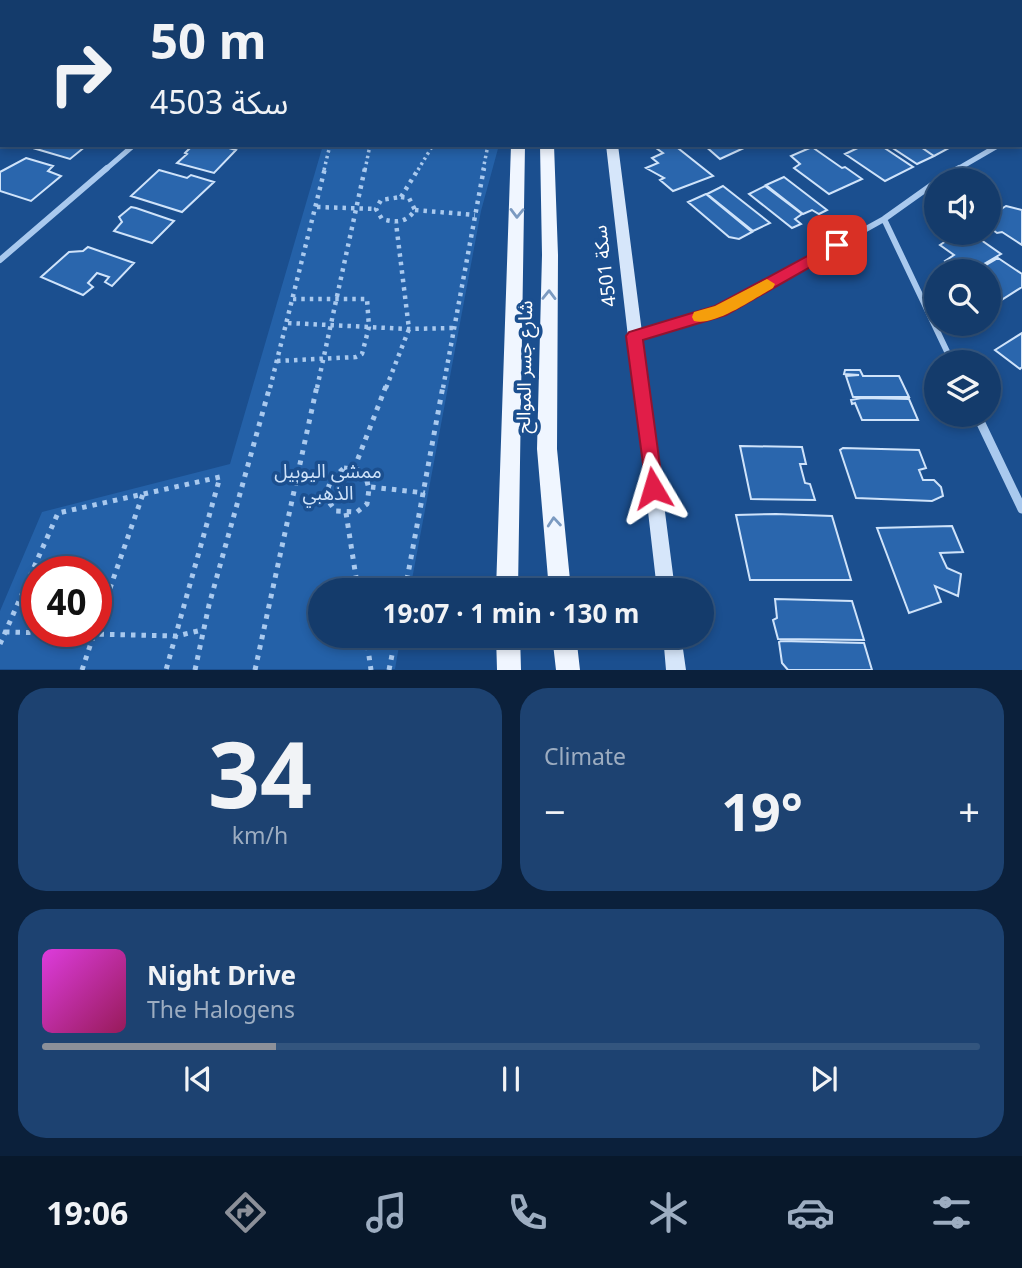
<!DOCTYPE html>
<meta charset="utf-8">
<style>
:root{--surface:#143b6b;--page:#1d4271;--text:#f1f3f6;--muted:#9dadc1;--line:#33557e;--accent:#8c9099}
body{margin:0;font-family:"Noto Sans","Noto Sans Arabic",sans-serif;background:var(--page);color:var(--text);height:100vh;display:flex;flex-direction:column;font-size:26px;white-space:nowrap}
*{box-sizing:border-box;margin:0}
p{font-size:23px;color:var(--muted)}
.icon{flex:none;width:38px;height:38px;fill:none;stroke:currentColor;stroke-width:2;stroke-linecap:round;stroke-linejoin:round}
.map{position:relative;height:670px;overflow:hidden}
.panel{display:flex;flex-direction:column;gap:18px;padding:18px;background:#0b203b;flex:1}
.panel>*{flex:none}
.guide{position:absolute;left:0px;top:0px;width:1022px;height:147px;box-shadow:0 4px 10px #0003,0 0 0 2px var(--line);background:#143b6b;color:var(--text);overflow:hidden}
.controls{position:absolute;left:924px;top:168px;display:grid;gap:14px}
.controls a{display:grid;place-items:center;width:77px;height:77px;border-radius:50%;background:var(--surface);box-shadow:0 4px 10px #0003,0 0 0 2px var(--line);font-size:35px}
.speed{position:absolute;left:21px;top:556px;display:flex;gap:14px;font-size:35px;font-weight:700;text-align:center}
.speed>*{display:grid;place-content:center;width:91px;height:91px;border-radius:50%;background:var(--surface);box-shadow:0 4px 10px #0003,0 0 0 2px var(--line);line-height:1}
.speed .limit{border:10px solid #d22;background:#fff;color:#111}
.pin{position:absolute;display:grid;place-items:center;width:60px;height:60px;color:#fff;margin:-30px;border-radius:14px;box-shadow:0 4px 10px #0006}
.me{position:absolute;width:77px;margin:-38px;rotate:353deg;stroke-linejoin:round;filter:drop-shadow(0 0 5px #0008)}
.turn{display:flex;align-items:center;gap:24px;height:147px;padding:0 35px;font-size:32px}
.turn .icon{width:91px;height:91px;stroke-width:2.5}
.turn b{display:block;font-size:49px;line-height:60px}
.big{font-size:52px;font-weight:700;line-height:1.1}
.panel .card{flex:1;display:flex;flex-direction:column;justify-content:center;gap:10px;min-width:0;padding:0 24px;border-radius:28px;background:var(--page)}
.panel .dial{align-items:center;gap:0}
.dial b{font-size:91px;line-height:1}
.song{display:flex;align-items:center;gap:21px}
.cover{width:84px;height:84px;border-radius:10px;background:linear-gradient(135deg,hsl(300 70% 55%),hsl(330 70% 35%))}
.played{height:7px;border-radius:4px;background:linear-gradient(90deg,var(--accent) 25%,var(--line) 25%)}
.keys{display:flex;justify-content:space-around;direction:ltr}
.heat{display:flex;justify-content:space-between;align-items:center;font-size:38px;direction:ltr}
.panel .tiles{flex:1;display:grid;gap:18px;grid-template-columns:1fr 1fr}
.card:last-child{grid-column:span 2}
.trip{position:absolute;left:308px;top:578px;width:406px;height:70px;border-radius:35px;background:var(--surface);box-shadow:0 4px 10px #0003,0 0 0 2px var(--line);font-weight:700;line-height:70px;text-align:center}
.menu{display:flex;height:112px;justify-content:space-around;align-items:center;background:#08182b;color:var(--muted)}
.menu .icon{width:49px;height:49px}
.menu .selected{color:var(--accent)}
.menu b{font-size:32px;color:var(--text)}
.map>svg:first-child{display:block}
.green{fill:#2461a8;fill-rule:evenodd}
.building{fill:#2a66ad;stroke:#cfe3fa;stroke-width:2}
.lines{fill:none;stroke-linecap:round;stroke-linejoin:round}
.path-far2{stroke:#a9c9ee;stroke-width:3.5;stroke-dasharray:2.5 3.5;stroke-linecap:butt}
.path-far1{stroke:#a9c9ee;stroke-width:4.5;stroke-dasharray:3.5 5;stroke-linecap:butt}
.path{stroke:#a9c9ee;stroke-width:5;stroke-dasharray:4.5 6;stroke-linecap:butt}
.street-far2{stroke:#a9c9ee;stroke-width:5}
.street-far1{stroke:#a9c9ee;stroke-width:6}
.street{stroke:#a9c9ee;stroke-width:9}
.secondary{fill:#d6e6fa;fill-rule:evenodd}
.primary{fill:#f0f6ff;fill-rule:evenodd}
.oneway{stroke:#7b9ac1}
.route{fill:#e11d48;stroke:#92132f;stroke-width:2}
.slow{fill:#f59e0b}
.labels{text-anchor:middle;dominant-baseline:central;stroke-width:7;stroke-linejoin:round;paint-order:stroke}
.street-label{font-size:19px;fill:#fff;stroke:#1b4f8f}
.park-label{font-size:19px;fill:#cfe3fa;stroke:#1b4f8f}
</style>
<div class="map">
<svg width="1022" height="670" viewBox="0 0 1022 670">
<rect width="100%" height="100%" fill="#1b4f8f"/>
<path class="green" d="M323,145H499L481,211L410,590H320V635H401L395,669H0V611L42,512L230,464ZM37,572H96V632H37Z"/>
<path class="building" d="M37,145H85L86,146L70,159L33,148Z
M218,145L236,150L214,173L177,163L187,154L185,153L190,148L188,145Z
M658,145H674L713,176L673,191L660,180L664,178L646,168L658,163L652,158L663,153L656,148Z
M704,145H743L746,147L720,159Z
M880,145L913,167L885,181L845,154L864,145Z
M888,145H918L934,156L917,164Z
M918,145H948L951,147L934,156Z
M812,147L842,168L845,167L862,179L829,194L794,168L800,164L791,156Z
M26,158L53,166L48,171L61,176L31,201L0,191V172Z
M159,170L187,178L191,175L214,182L182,212L131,196Z
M784,177L827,210L819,214L812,210L803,214L766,185Z
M723,186L770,223L753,231L707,194Z
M765,186L802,214L795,219L801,224L792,228L749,194Z
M706,194L752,232L739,239L729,237L688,202Z
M1006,206L1022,210V245L1002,232L997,233L989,227V217Z
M131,207L136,208L174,221L152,243L114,231L122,222L119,217Z
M950,233H971L1001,254L972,271H953L945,261L954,255L940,245L949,239L947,235Z
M88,247L134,263L112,286L105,282L109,277L97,273L88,283L93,287L83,295L41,277L69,252L83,251Z
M998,258L1022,274V287L992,306L989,304V271H976Z
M1022,333V367L1020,369L995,350Z
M845,370H860L863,376H899L909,397H853L846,376L859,375L844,374Z
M862,398L909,399L918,420H862L855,403L852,404L851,400Z
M740,446L802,447L806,464H800L805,483L810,484L815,500L751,499Z
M843,448L919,450L926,468L919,470L923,480H934L941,487L943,496L932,501L856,498L840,450Z
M776,514L832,516L851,580H750L736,515Z
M952,526L963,552L940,553L947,568L961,574L958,596L935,586L941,602L909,613L877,528Z
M775,599L852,601L864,640L778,639L773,620L777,618Z
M781,641L864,643L872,670H788L782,663L779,642Z"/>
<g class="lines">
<path class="path-far2" d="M490,2L492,0
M324,170L330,145
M365,170L370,145
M418,170L433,145
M483,170L488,145"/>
<path class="path-far1" d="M401,197L419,168
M401,197L409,198L415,210C406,223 396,223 382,219L376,209L381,200Z
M317,207L376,209
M415,210L475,215
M288,323L409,329L454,328
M277,361L356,357L362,354L369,327L367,299H293
M270,388L325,168
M317,388L365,168
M386,388L409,329L396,223
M443,388L484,168"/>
<path class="path" d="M344,468L364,470L369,489L367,504L357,512L336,511L325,497L331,480Z
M354,469L386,386
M371,487L425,493
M346,513L358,590
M405,590L443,386
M96,628L143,494
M5,632L177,636L202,630
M366,635L371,670
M0,644L58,513L220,477L166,670
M82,670L94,634
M195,670L209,605L270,386
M255,670L317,386
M389,670L396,635"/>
<path class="street-far2" d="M928,2L932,0
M105,170L134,145
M956,170L999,145"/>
<path class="street-far1" d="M938,180L959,168
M884,219L952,362
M0,260L107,168
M635,336L720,310L884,219L936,182"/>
<path class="street" d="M977,415L1022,509"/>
<path class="secondary" d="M589,0H597V2H589Z
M606,145H618L675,590H657Z
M663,635H681L686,670H666Z"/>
<path class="primary" d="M514,0H526V2H514Z
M539,0H551V2H539Z
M511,145H525L518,590H496Z
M540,145H554L558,255L557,449L571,590H549L537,449L542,255Z
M496,635H520L521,670H497Z
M552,635H576L580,670H556Z"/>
</g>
<defs><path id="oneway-chevron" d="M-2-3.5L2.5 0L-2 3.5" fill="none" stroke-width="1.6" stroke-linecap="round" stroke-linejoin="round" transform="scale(1.75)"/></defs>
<g class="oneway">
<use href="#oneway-chevron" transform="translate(517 213) rotate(91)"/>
<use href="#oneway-chevron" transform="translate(549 295) rotate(-89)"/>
<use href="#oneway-chevron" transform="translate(554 522) rotate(-95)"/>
</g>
<path class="route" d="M837,240L845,245L842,249L726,315L643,340L663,488L660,494L653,497L647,494L626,336L629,332L715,306Z"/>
<path class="slow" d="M767,279L775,284L773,288C755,298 714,327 694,321L692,317L694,312L715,306Z"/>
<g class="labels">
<g class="street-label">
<text transform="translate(604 266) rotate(-97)">سكة 4501</text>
<text transform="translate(524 367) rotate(-89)">شارع جسر الموالح</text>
</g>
<g class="park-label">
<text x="328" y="471">ممشى اليوبيل<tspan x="328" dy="22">الذهبي</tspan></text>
</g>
</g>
</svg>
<div class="controls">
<a><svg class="icon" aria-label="sound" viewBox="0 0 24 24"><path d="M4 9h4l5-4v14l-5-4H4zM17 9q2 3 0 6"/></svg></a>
<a><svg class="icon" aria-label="search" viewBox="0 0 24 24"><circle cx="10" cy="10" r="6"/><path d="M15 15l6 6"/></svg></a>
<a><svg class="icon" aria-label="layers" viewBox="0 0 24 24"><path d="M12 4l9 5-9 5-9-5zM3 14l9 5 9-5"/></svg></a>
</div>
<div class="speed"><div class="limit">40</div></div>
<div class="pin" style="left:837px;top:245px;background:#d93025"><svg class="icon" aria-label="arrive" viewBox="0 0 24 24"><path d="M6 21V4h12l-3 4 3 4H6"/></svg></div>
<svg class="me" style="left:653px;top:488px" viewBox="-20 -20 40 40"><path d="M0-17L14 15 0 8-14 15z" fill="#e11d48" stroke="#fff" stroke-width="4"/></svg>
<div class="trip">19:07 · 1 min · 130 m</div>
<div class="guide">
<div class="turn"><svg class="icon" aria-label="right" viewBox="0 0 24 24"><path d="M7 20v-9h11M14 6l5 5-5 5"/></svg><div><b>50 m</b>سكة 4503</div></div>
</div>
</div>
<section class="panel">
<div class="tiles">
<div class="card dial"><b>34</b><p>km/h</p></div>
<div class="card"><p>Climate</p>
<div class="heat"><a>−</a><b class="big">19°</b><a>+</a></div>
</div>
<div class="card">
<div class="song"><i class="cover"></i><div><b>Night Drive</b><p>The Halogens</p></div></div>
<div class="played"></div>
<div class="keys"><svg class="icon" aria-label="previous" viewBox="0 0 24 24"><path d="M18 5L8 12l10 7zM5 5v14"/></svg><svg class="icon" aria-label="pause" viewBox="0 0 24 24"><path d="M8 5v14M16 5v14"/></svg><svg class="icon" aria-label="next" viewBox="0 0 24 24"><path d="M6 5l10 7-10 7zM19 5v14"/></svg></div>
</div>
</div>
</section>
<nav class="menu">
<b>19:06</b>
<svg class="icon selected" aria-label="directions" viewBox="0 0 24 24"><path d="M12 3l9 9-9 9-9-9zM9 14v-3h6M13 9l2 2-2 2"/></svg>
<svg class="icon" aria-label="music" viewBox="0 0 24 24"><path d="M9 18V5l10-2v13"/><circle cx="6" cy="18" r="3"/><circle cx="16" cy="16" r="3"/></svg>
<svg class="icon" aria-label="phone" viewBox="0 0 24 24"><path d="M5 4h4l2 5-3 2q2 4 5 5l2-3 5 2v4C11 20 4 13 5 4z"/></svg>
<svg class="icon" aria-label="climate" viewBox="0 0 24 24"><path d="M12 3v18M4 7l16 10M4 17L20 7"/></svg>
<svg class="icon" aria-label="car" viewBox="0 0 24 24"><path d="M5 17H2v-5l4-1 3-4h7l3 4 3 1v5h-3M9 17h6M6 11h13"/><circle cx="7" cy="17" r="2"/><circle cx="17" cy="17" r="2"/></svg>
<svg class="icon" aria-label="filters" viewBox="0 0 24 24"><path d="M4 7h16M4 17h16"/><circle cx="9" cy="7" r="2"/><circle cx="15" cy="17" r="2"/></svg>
</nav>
